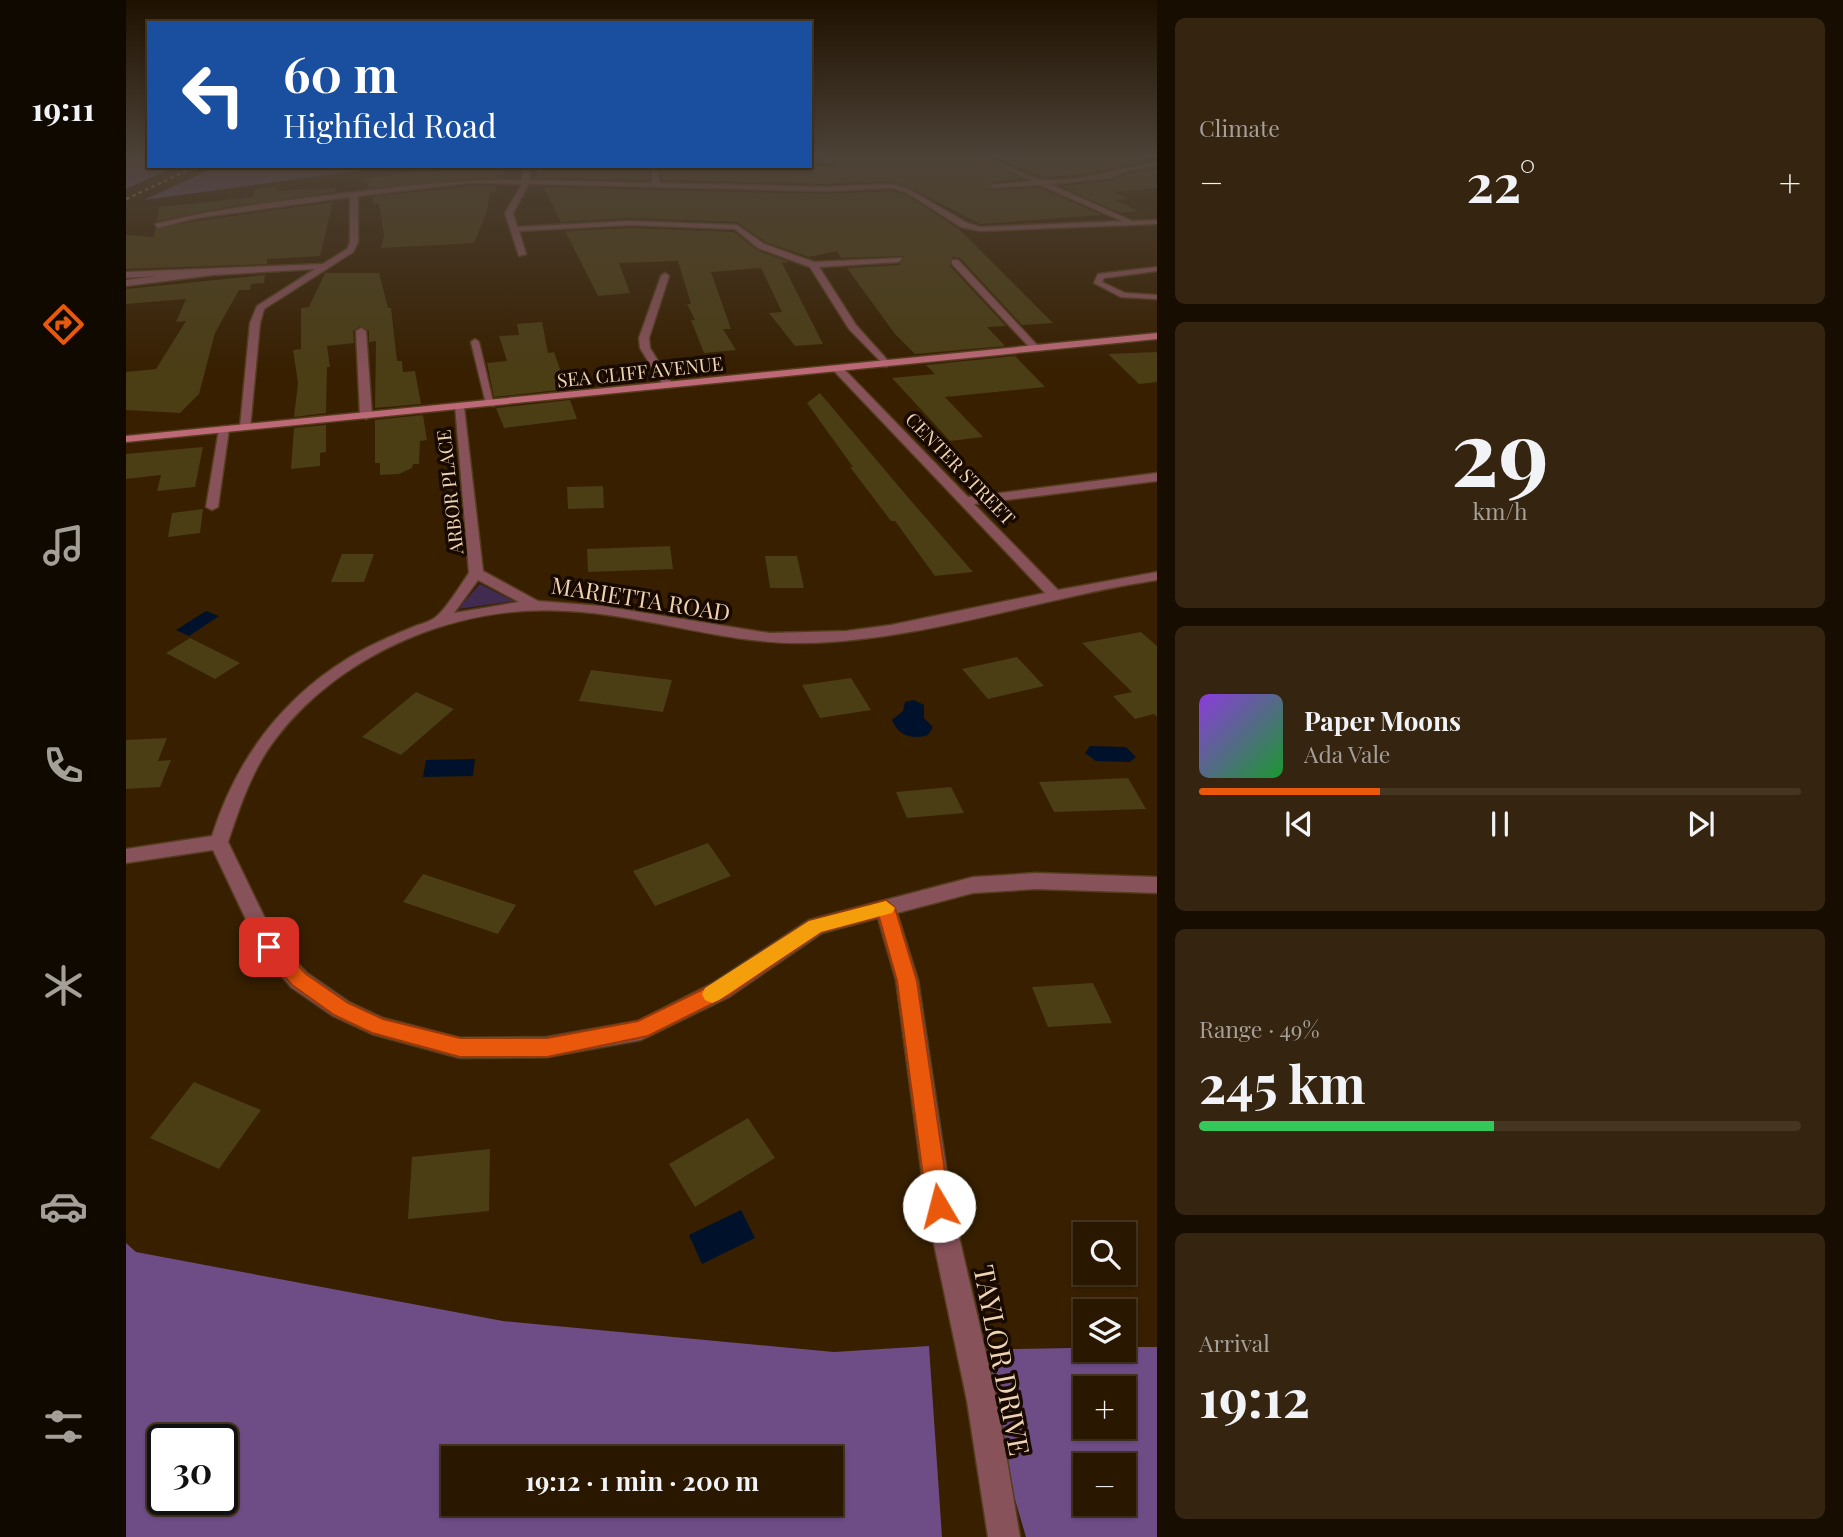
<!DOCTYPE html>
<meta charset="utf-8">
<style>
:root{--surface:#291700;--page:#35240f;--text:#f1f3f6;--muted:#a59f99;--line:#453622;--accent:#ea580c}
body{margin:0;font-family:"Playfair Display",serif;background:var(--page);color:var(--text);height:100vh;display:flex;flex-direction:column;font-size:26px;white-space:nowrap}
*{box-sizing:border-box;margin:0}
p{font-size:23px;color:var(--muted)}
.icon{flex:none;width:38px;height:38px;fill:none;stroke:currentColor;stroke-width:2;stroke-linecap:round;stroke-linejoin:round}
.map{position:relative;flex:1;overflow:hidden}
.details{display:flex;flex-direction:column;gap:18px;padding:18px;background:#170d00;width:686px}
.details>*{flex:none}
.guide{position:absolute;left:21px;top:21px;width:665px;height:147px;border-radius:0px;box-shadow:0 2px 5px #0004,0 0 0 2px var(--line);background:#1a4fa0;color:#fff;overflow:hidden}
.buttons{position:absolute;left:947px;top:1222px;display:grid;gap:14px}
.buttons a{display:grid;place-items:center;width:63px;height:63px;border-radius:0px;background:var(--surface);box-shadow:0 2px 5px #0004,0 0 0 2px var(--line);font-size:35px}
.speed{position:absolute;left:21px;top:1424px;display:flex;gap:14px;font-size:35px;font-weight:700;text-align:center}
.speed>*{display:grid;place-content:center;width:91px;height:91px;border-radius:50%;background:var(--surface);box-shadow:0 2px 5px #0004,0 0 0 2px var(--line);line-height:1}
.speed .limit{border:4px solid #111;border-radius:10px;background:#fff;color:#111}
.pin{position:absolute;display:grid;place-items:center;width:60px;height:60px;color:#fff;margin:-30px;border-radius:14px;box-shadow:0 4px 10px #0006}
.me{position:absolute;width:77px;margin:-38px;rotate:352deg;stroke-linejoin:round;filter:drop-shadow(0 0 5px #0008)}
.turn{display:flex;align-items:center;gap:24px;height:147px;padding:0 21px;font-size:32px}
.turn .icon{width:91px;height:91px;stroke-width:2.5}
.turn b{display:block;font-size:49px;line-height:60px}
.big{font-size:52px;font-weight:700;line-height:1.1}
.details .widget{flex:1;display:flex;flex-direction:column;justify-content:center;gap:10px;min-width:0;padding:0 24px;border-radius:10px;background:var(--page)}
.details .dial{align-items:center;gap:0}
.dial b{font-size:91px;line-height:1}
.song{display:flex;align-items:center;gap:21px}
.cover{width:84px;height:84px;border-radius:10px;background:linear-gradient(135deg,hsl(270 70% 55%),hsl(130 70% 35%))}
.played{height:7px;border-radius:4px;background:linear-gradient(90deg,var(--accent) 30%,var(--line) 30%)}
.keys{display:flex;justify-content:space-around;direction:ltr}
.heat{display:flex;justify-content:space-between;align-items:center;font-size:38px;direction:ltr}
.charge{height:10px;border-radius:5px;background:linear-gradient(90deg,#34c759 49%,var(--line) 0)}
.trip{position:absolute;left:315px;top:1446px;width:402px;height:70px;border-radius:0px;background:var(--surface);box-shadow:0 2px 5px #0004,0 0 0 2px var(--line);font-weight:700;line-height:70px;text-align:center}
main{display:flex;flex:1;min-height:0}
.tabs{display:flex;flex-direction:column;width:126px;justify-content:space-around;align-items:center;background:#100900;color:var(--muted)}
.tabs .icon{width:49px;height:49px}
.tabs .on{color:var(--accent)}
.tabs b{font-size:32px;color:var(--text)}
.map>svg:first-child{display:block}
.green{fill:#412b51}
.forest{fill:#6e4c86;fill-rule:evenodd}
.water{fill:#00122b}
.building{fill:#4b3d14}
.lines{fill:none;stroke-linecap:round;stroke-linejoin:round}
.lane-casing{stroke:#543c1d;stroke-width:3}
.street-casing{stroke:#543c1d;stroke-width:3}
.secondary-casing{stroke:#543c1d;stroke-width:3}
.lane{fill:#87525a;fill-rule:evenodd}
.street{fill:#87525a;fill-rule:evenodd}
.secondary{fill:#bd6977;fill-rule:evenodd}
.rail{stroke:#a98f71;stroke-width:2;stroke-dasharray:3.5 3.5;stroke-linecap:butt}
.route{fill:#ea580c;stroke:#983908;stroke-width:2}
.slow{fill:#f59e0b}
.labels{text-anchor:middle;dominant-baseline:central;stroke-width:7;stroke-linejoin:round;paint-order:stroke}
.far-street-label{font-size:19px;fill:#eed3b5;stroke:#190a00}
.street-label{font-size:23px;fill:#eed3b5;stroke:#190a00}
.near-street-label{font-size:28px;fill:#eed3b5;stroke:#190a00}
</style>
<main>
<nav class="tabs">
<b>19:11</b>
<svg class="icon on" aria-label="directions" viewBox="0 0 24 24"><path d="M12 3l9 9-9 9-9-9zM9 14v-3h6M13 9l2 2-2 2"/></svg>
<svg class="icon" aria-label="music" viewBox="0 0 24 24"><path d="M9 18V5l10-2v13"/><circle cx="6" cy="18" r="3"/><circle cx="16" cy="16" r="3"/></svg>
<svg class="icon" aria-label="phone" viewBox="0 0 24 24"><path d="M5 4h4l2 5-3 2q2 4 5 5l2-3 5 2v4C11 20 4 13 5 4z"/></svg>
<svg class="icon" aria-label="climate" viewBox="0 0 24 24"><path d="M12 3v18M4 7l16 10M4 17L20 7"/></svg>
<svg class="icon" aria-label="car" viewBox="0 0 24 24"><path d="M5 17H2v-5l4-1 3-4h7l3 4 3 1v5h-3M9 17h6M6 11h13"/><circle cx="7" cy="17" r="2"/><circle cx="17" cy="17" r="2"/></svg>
<svg class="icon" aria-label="filters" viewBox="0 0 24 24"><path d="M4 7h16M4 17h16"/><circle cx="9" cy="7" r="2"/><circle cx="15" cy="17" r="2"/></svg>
</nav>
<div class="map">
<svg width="1031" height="1537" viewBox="0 0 1031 1537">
<rect width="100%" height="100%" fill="#371f00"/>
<path class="green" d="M354,584L388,601L332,609Z"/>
<path class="forest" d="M0,157H23V166H49L0,189Z
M92,166H268L18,200Z
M0,1243L10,1252L377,1321L708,1352L803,1346L816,1537H0ZM96,1440V1500H37V1440ZM327,1458H705V1503H327Z
M998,1347H1031V1537H900L845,1350ZM959,1388H998V1426H959ZM959,1465H998V1503H959Z"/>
<path class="water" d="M80,611L93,616L63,636L50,630Z
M788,700L798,705V718L807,727L802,735C787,740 772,736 766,720L777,711L779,702Z
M964,746L1000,747L1010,757L1004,762L970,761L959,753Z
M349,759L347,776L297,777L300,760Z
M615,1210L629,1238L576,1264L563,1235Z"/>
<path class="building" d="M694,157H853L897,179L866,182L862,190L914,188L976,215L854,224L785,188L766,181L700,184L535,180V166H711L694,160Z
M869,157H1013L1024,161L961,174L918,177Z
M407,166H523V180L413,178Z
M379,167L375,177L243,188L240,179L277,173Z
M1031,169V188L988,192L1003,199L988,200L1012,211L994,213L934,186L984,181L1005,173Z
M342,186H371L369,192H364L360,214L348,243L255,248L258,236L253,203L248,204L246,197Z
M151,187L150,191L210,188L209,192L100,207L31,221L33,207L128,197L129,189Z
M417,187L700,194L766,191L779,194L834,230L927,323L896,325L834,258L826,257L824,266L880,326L861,327L879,346L789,354L769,334L721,268L773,265L778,256L715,258L711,251L683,257L639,242L611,222L504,218L435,222Z
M207,202L194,256L141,259V264L0,269V235L28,237L29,229L72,221Z
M504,228L608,232L631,250L663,262L656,263L697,344L669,346L643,313L656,312L635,268L585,272L605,329H597L610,350L578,353L565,320H569L561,304H565L552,261L493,263L504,293L472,296L439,231Z
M199,273H253L262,308H265L271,361H276L277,372L289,371L295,404L249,408L250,341L243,342V331L234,326L227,331L228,343L201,346L204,367H201L200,413L168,417L172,383L167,350L175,349V308L183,307Z
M139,275L138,283L125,284L124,290H113L89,333L73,394L54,413L0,410V372L30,369L60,321L50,322L60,299L0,304V289Z
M416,322L422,353L428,352L441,389L368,397L361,363L381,361L373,336L393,335L391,324Z
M1031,352V382L1013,384L982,354Z
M889,356L919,387L819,397L857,437L824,441L766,378L809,374L800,365Z
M694,393L780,495L847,572L809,576L769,521H765L724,467H727L681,403Z
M444,400L451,419L378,428L370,408Z
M297,415L301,440L294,441L293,464H287L286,468L273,474L254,475V463H249V420Z
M200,425V452L194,453V466L165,469L168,428Z
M77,447L69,487L31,491L35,475L0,479V454Z
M477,486L478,508L442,509L441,487Z
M77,509L74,533L42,537L46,513Z
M544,546L547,569L462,572L461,549Z
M216,554H248L238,582H205Z
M639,556H671L678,588H644Z
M1015,632L1031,646V717L1028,714L1009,719L987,696L1006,692L956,643Z
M64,638L114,663L89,679L40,653Z
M891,657L918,686L862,699L836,669Z
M465,670L546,680L537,712L453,701Z
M725,678L745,710L694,718L676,685Z
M290,692L328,709L275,755L236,737Z
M41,738L32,761L45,760L34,787L0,789V740Z
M1002,778L1020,809L928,812L913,782Z
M825,787L838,813L781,818L770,792Z
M582,843L605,876L529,906L507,871Z
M297,874L390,905L372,934L277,902Z
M967,983L986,1023L922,1027L906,987Z
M68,1082L135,1110L93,1169L24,1138Z
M622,1118L649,1158L569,1207L543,1164Z
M364,1149L363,1211L282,1219L286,1157Z"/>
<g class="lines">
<defs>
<path id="lane" d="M1031,267V271L978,278L976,282L999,293L1031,295V299L995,297L968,283L972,274Z
M349,339L353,342L368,406L360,404L345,342Z
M98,426L103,429L92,507L86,510L80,507L93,429Z"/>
<path id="street" d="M855,157H863C879,164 901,179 918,180C957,183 994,167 1031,162V166L1004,170L984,178L924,184L1006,221L1031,220V224L854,231L835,227L780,192L766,188L700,191L403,184L387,213L391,227L504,221L611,225L638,244L688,262L776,258L773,262L693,267L730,325L765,364L760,367L723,329L684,267L632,248L609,229L504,225L393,231L400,254L393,256L379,213L396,184L342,183L232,196V242L227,252L138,309L134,323L124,429L114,427L124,323L131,306L189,269L87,275L0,286V280L31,276L0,278V272L197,264L221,249L224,242V197L71,218L32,228L29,224C92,208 156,201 220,193C279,186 336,179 396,180L397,166H403V180L526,183V166H532L533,183L700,187L766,184L784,190L841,223L854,227L996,221L914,185L864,188L866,185L907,181Z
M826,260H832L912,346V350H906L826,264Z
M539,273L543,276L523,338L524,348L547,385L542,388L538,387L514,348L513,338L535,276Z
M235,328L240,331L246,416L240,419L234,416L230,331Z
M708,367H716L842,497L1031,473V481L848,504L932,590L1031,572V580C913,598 797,641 677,643C597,644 521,615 441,611C334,604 218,651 151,737C127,767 114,806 102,842L150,941L181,973L223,1002L257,1018L334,1038L421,1037L512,1021L587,983L683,920L847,877L910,873L1031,877V893L910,889L847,893L771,913L792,980L826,1206L871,1401L894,1537H862L841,1401L800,1206L770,980L752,918L696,933L603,997L515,1040L421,1057L334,1058L246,1034L207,1016L165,987L136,953L87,850L0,863V849L86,836C110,760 155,699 224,657C244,645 265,636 287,627C293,624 301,623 307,619C318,613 335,584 343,573L329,405L338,407L357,571L412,601L476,606L643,633L720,631L765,625L919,593L708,371ZM352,580L393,602L328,613Z"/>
<path id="secondary" d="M1031,333V339L0,442V436Z"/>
</defs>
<use href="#lane" class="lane-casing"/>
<use href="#street" class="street-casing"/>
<use href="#secondary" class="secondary-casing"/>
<use href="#lane" class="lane"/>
<use href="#street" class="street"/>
<use href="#secondary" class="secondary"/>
<path class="rail" d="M0,199L71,166"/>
</g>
<linearGradient id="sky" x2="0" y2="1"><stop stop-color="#1e1100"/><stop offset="0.42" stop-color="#4d4237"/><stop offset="1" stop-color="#4d4237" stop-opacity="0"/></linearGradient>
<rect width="1031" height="372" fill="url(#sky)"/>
<path class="route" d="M760,900L769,908L791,981L824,1206L821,1214L813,1217L805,1214L801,1206L771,981L753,917L695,932L602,996L522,1036L421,1057H334L246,1033L208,1015L166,985L133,947L136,941H149L180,974L222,1003L257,1019L334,1038H421L512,1021L588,984L683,921Z"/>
<path class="slow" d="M760,901L769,908L766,913L695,932L593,1000L586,1003L579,1000L576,994L579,988L683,921Z"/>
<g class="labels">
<g class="far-street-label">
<text transform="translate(514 371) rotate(-6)">SEA CLIFF AVENUE</text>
<text transform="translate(835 468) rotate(46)">CENTER STREET</text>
<text transform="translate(323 492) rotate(-96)">ARBOR PLACE</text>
</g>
<g class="street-label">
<text transform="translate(515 598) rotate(9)">MARIETTA ROAD</text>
</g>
<g class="near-street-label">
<text transform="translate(877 1360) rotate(79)">TAYLOR DRIVE</text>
</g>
</g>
</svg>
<div class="buttons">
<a><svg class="icon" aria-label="search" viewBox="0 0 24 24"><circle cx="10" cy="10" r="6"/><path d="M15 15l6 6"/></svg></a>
<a><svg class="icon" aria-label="layers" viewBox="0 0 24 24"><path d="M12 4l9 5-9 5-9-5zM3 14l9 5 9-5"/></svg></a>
<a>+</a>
<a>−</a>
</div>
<div class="speed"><div class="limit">30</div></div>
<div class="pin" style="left:143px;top:947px;background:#d93025"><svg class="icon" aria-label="arrive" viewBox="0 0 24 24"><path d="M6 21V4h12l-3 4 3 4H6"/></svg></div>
<svg class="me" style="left:813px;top:1206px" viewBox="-20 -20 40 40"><circle r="19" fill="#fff"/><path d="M0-13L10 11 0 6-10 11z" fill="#ea580c"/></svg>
<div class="trip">19:12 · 1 min · 200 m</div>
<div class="guide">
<div class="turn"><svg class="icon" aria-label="left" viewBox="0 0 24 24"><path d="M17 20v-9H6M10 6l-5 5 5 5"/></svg><div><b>60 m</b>Highfield Road</div></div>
</div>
</div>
<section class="details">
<div class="widget"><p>Climate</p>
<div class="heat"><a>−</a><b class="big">22°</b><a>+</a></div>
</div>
<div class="widget dial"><b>29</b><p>km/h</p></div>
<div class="widget">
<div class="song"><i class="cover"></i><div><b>Paper Moons</b><p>Ada Vale</p></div></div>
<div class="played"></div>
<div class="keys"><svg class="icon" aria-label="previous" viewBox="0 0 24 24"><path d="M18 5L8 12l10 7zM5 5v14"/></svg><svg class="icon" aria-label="pause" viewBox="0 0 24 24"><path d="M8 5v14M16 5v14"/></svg><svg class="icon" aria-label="next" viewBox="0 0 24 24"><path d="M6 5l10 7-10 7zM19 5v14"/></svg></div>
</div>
<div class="widget"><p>Range · 49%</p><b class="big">245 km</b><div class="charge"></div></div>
<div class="widget"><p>Arrival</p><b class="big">19:12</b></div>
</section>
</main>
